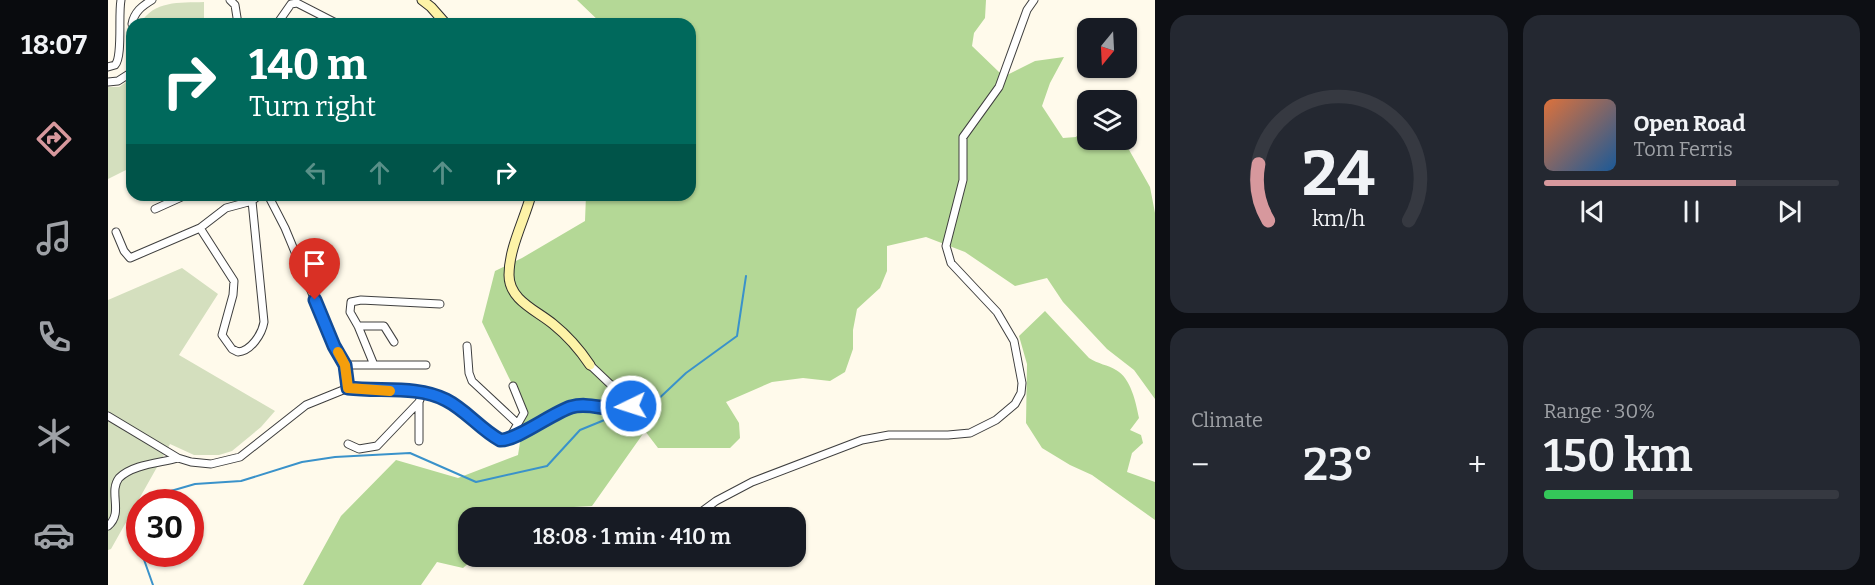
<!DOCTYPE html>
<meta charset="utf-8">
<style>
:root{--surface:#171b24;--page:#242831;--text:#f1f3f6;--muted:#9ea1a6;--line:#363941;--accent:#d7989d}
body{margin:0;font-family:Bitter,serif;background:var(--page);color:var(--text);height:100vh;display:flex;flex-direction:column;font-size:22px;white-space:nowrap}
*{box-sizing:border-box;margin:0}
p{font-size:20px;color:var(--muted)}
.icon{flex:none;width:33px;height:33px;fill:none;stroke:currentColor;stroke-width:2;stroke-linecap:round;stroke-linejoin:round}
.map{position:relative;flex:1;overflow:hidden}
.side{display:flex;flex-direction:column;gap:15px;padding:15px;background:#0d0f14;width:720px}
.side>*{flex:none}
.banner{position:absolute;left:18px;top:18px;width:570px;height:183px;border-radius:18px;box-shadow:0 2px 4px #0004;background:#00695c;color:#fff;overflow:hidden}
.needle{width:39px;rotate:198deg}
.buttons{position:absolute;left:969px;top:18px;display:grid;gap:12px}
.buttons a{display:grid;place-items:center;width:60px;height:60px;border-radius:12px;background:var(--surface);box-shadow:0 2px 4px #0004;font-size:30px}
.speed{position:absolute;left:18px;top:489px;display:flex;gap:12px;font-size:30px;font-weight:700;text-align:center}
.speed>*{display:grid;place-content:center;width:78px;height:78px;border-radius:50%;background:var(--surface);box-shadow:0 2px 4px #0004;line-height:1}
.speed .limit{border:9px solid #d22;background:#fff;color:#111}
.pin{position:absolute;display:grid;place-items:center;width:51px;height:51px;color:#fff;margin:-62px -26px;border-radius:50% 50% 50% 0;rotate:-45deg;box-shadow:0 0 6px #0007}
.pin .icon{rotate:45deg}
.me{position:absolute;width:66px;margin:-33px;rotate:266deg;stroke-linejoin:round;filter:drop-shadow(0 0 4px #0008)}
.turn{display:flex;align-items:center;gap:21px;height:126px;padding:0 24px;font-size:27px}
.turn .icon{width:78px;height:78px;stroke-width:2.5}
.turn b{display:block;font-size:42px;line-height:51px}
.lanes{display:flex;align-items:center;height:57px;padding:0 24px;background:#0003;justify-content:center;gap:30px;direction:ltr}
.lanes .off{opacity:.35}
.big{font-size:45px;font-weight:600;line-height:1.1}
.side .tile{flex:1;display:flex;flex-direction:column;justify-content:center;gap:9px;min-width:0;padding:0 21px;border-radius:18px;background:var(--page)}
.side .dial{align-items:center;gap:0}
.dial svg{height:156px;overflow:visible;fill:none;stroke:var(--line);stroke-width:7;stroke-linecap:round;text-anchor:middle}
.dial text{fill:var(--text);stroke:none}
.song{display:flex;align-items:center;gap:18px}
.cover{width:72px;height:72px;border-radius:9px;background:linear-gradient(135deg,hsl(20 70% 55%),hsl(210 70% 35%))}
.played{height:6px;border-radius:3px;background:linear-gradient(90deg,var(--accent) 65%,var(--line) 65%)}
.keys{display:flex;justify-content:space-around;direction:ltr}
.heat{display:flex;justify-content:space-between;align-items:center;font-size:33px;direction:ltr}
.charge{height:9px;border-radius:4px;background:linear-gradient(90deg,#34c759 30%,var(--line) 0)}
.side .tiles{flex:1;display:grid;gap:15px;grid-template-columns:repeat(2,1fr)}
.trip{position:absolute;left:350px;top:507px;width:348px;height:60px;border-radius:18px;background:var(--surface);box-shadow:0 2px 4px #0004;font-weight:600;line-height:60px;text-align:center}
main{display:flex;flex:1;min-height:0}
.dock{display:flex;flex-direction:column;width:108px;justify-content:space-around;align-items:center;background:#090b0e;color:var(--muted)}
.dock .icon{width:42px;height:42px}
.dock .current{color:var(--accent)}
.dock b{font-size:27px;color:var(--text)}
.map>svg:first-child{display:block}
.forest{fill:#b4d896}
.cemetery{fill:#d4dfbe}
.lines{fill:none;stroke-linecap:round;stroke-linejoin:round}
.stream{stroke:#3a92ca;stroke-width:2}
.street-casing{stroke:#3f3f3f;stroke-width:9}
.secondary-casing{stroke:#2e2e2e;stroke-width:11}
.street{stroke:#fff;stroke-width:7}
.secondary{stroke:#fdf3a7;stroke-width:9}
.route-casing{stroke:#114b97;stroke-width:15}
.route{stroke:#1a73e8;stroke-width:10}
.slow{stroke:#f59e0b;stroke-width:10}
</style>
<main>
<nav class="dock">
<b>18:07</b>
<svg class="icon current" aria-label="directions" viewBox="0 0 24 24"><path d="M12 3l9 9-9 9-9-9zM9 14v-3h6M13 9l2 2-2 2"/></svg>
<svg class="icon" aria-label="music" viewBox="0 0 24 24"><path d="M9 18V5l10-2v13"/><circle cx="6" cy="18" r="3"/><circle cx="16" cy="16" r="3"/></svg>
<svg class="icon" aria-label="phone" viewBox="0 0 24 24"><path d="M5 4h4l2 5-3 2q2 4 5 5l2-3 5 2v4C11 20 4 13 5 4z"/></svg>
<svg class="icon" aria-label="climate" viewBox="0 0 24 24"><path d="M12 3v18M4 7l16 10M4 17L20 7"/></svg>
<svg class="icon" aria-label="car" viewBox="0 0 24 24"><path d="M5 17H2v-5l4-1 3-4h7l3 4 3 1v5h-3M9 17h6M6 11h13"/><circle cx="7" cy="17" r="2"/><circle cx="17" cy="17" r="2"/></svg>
</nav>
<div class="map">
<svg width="1047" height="585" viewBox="0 0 1047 585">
<rect width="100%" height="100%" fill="#fffaeb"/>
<path class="forest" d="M469,0H878L877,18L866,33L864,46L891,72L899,75L927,61L956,57L942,83L934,106L955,138L968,137L979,124L980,140H1010L1020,148L1042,187L1047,213V399L1026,370L999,349L955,302L939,278L907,286L857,252L818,237L779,246V271L772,288L749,309L745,330V349L737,372L722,381L695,378L664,382L618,402L631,423L632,438L622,448H550L537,431L484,506L466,507L457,517L360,518V556L368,557L355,568L329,562L313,585H195L233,516L288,460L350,478L410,455L417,411L374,322L387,271L414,258L477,221L478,195H582V24H494Z
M937,311L981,358C990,364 1000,365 1008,370C1023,378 1028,403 1031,418L1022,430L1033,435L1035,443L1024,453L1019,472L1047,482V520L984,475L962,465L934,448L918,423L919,364L911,336Z"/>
<path class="cemetery" d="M96,2V24H32C46,0 71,3 96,2Z
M24,78V167L0,179V87H11Z
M74,268L110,294L71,355L167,411L153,427L124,451L111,455H86L62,444L3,549L0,550V300Z"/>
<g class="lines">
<path class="stream" d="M47,502L49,495L87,484L133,481L194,462L227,457L302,453L368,482L439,466L472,430L516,412L544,405L578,373L629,336L638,276
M34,554L45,585"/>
<defs>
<path id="street" d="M122,0L127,5L130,24
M24,24C26,12 34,6 44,0
M169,24L183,4L189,3L230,24
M0,67L7,65C15,57 10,15 13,0
M0,82L10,81L24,72
M160,195L177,228L226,346L237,365L240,388
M47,209L78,195
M92,228L126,281L125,295L114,335L124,349L130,352C143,351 154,334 156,322L144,201
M8,232L16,251L22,258L92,228L118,208L144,201L151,195
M250,326H276L286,342
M359,346L361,373L364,381L409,423
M237,365H318
M266,365L250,326L242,312L243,302L253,300L332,304
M0,416L70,458L83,462L103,464L132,457L198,405L240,388L260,391L315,392L327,395L350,407L387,437L396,440L451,411L465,406L473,405L513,410L527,402L523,395L502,384L482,365
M401,439L416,413L405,386
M311,441V402
M240,444L251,449L269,446L311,402L315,392
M585,518L608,501L644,482L754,440L781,435H840L862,433L888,420L907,404L913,393L914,383L906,341L889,312L843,263L838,246L855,180V137L891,87L919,10L926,0
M0,526C16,513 0,492 11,478C25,464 53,463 70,458"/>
<path id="secondary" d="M314,0L323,7L338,24
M423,195C416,221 401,248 401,275C401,300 428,310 445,324C460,336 472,350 482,365"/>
</defs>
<use href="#street" class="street-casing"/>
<use href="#secondary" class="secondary-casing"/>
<use href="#street" class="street"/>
<use href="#secondary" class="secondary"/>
</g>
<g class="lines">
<defs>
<path id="route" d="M207,300L226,346L237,365L240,388C272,392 309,385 338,400C358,410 372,429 392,440C408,441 444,413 463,407C484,401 501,414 523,406"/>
</defs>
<use href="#route" class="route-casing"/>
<use href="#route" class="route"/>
<path class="slow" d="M230,352L237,365L240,388L282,391"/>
</g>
</svg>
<div class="buttons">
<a><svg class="needle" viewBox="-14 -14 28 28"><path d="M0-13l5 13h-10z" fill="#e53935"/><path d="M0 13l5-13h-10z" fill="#9ea1a6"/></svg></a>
<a><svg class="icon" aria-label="layers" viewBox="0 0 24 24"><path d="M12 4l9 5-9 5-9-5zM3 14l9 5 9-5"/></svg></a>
</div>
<div class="speed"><div class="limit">30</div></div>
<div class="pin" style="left:207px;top:300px;background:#d93025"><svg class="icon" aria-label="arrive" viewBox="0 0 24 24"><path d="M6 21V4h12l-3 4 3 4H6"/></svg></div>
<svg class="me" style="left:523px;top:406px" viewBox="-20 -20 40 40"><circle r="17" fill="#1a73e8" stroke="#fff" stroke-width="3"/><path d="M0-11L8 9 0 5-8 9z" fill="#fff"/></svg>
<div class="trip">18:08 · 1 min · 410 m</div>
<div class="banner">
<div class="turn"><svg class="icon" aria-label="right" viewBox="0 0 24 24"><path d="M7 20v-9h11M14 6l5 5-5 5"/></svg><div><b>140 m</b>Turn right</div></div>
<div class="lanes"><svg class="icon off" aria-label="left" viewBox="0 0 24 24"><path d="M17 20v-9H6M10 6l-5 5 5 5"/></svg><svg class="icon off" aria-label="ahead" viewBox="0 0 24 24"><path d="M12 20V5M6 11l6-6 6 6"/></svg><svg class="icon off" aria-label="ahead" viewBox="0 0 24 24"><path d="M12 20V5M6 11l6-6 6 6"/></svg><svg class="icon" aria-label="right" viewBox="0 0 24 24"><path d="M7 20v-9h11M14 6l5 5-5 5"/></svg></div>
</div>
</div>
<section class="side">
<div class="tiles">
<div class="tile dial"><svg viewBox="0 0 100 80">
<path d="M14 69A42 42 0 1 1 86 69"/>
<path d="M14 69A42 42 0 0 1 9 40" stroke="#d7989d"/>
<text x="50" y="56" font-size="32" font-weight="700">24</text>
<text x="50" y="72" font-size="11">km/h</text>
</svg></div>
<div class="tile">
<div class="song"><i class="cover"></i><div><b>Open Road</b><p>Tom Ferris</p></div></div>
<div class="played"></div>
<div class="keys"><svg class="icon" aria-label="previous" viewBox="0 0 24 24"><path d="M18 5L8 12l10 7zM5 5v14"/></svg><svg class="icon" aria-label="pause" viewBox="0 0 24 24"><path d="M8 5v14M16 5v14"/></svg><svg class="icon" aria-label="next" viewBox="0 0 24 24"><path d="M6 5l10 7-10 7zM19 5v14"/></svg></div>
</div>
<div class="tile"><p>Climate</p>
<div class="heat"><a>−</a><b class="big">23°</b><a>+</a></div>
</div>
<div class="tile"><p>Range · 30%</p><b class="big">150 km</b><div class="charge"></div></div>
</div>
</section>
</main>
